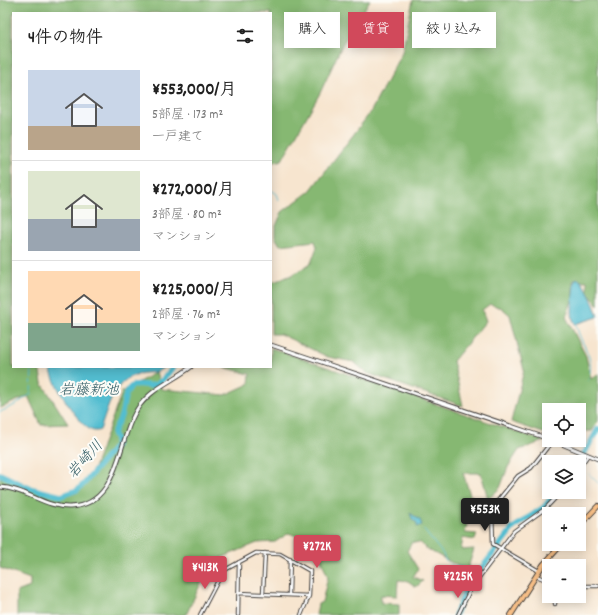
<!DOCTYPE html>
<html lang="ja">
<meta charset="utf-8">
<style>
:root{--surface:#fff;--page:#f6f6f6;--text:#222;--muted:#767676;--line:#e0e0e0;--accent:#d1495b}
body{margin:0;font-family:Dekko,"Klee One",sans-serif;background:var(--page);color:var(--text);height:100vh;display:flex;flex-direction:column;font-size:15px;white-space:nowrap}
*{box-sizing:border-box;margin:0}
p{font-size:13px;color:var(--muted)}
.icon{flex:none;width:22px;height:22px;fill:none;stroke:currentColor;stroke-width:2;stroke-linecap:round;stroke-linejoin:round}
.map{position:relative;flex:1;overflow:hidden}
.sheet{position:absolute;left:12px;top:12px;width:260px;height:356px;display:flex;flex-direction:column;background:var(--surface);border-radius:0px;box-shadow:0 2px 10px #0003}
.sheet>*{flex:none}
.banner{position:absolute;left:284px;top:12px;width:254px;height:36px;display:flex;gap:8px}
.buttons{position:absolute;left:542px;top:403px;display:grid;gap:8px}
.buttons a{display:grid;place-items:center;width:44px;height:44px;border-radius:0px;background:var(--surface);box-shadow:0 2px 10px #0003;font-size:20px}
.price{position:absolute;translate:-50% -34px;padding:0 9px;border-radius:4px;background:var(--accent);color:#fff;font-size:13px;line-height:26px;filter:drop-shadow(0 1px 2px #0008)}
.price::after{content:'';position:absolute;left:50%;top:24px;width:12px;height:9px;margin-left:-6px;background:inherit;clip-path:polygon(0 0,100% 0,50% 100%)}
.price.active{background:#222;color:#fff}
ul{padding:0;list-style:none}
li{display:flex;align-items:center;gap:12px;height:100px;padding:0 16px}
li+li{border-top:1px solid var(--line)}
li span{display:grid;place-items:center;flex:none;width:112px;height:80px;border-radius:0px;color:#555}
li>.icon{margin-inline-start:auto}
span .icon{width:48px;height:48px;fill:#fffc;stroke-width:1}
li b{font-size:17px}
h2{display:flex;justify-content:space-between;align-items:center;height:48px;padding:0 16px;font-size:17px}
.pill{padding:0 14px;border-radius:0px;background:var(--surface);box-shadow:0 2px 10px #0003;font-size:14px;line-height:36px}
.pill.active{background:var(--accent);color:#fff}
.map>svg:first-child{display:block}
.forest{fill:#86b872;stroke:#516a47}
.water{fill:#53bdd0;stroke:#386c76}
.lines{fill:none;stroke-linecap:round;stroke-linejoin:round}
.stream{stroke:#53bdd0;stroke-width:1}
.river{stroke:#53bdd0;stroke-width:5.5}
.minor-casing{stroke:#3d3a37;stroke-width:4.5}
.tertiary-casing{stroke:#3d3a37;stroke-width:5}
.primary-casing{stroke:#3d3a37;stroke-width:6}
.minor{stroke:#fff;stroke-width:2.5}
.tertiary{stroke:#fff;stroke-width:3}
.primary{stroke:#f6be86;stroke-width:4}
.labels{text-anchor:middle;dominant-baseline:central;stroke-width:4;stroke-linejoin:round;paint-order:stroke}
.water-label{font-size:15px;font-style:italic;fill:#325c64;stroke:#fdfcf7}
</style>
<div class="map">
<svg width="598" height="615" viewBox="0 0 598 615">
<rect width="100%" height="100%" fill="#fdfcf7"/>
<filter id="ink" filterUnits="userSpaceOnUse"><feTurbulence type="fractalNoise" baseFrequency=".025" numOctaves="2"/><feDisplacementMap in="SourceGraphic" scale="8" xChannelSelector="R" yChannelSelector="G"/><feConvolveMatrix kernelMatrix="1 2 1 2 8 2 1 2 1" color-interpolation-filters="sRGB"/></filter>
<filter id="wash" filterUnits="userSpaceOnUse"><feTurbulence type="fractalNoise" baseFrequency=".012" numOctaves="4" result="noise"/><feDisplacementMap in="SourceGraphic" scale="16" xChannelSelector="R" yChannelSelector="G"/><feGaussianBlur stdDeviation="0.9" result="paint"/><feColorMatrix in="noise" values="0 0 0 0 0 0 0 0 0 0 0 0 0 0 0 0 0 1.4 0 .05"/><feComposite in="paint" operator="in"/></filter>
<g filter="url(#wash)">
<rect width="100%" height="100%" fill="#f7e5cf"/>
<path class="forest" d="M 0,0 L 370,0 L 343,43 L 320,93 L 282,160 L 271,163 L 271,13 L 13,13 L 13,367 L 39,367 L 42,383 L 68,424 L 41,425 L 28,396 L 0,408 Z
M 413,0 L 598,0 L 598,305 L 588,293 L 587,281 L 573,280 L 573,298 L 566,317 L 586,356 L 591,379 L 598,374 L 598,421 L 592,431 L 579,431 L 579,410 L 549,410 L 549,435 L 511,422 L 524,370 L 510,315 L 502,308 L 490,304 L 482,310 L 486,321 L 453,361 L 463,406 L 367,373 L 354,362 L 328,357 L 280,334 L 271,334 L 271,283 L 292,275 L 311,263 L 317,247 L 315,241 L 280,245 L 275,237 L 275,228 L 282,212 L 310,191 L 370,113 L 402,52 Z
M 271,348 L 544,441 L 519,450 L 508,467 L 500,488 L 488,499 L 481,473 L 463,473 L 472,501 L 463,516 L 468,519 L 465,533 L 477,534 L 475,540 L 463,538 L 461,550 L 474,549 L 467,571 L 425,548 L 421,543 L 412,542 L 407,551 L 418,569 L 413,577 L 423,581 L 416,587 L 408,581 L 398,580 L 397,596 L 381,595 L 381,603 L 399,604 L 399,615 L 316,615 L 318,604 L 322,602 L 328,577 L 320,556 L 304,539 L 289,533 L 275,542 L 257,543 L 216,560 L 203,579 L 186,615 L 17,615 L 17,592 L 30,587 L 30,579 L 0,568 L 0,474 L 7,475 L 33,488 L 54,493 L 68,495 L 76,493 L 90,479 L 122,392 L 156,372 L 161,389 L 225,395 L 249,384 L 250,374 L 223,367 L 271,367 Z"/>
<path class="water" d="M 577,278 C 585,282 596,308 598,317 L 575,324 C 569,317 574,293 574,282 Z
M 51,367 L 164,367 C 155,375 150,371 138,374 C 113,380 108,409 100,430 C 96,432 91,431 88,428 C 77,422 49,378 51,367 Z
M 410,513 L 420,520 L 422,525 L 417,527 L 417,523 L 412,519 Z"/>
<g class="lines">
<path class="stream" d="M 271,190 L 277,194 L 279,200
M 576,323 C 580,347 597,355 588,381
M 0,412 L 15,405 L 31,394 L 32,367
M 545,454 L 542,460 L 549,467
M 589,474 L 598,483
M 423,529 L 443,554 L 445,560 L 454,567 L 462,567 L 477,575"/>
<path class="river" d="M 579,463 L 598,429
M 0,474 L 29,488 L 61,496 L 77,490 L 84,484 L 116,445 L 116,439 L 113,433 C 115,427 119,422 121,416 C 124,407 123,390 134,385 C 138,384 142,385 146,385 C 159,388 166,376 173,367
M 455,615 L 467,587 L 513,528 L 544,507 L 556,492"/>
</g>
</g>
<g filter="url(#ink)">
<g class="lines">
<g class="minor-casing">
<path id="minor" d="M 579,468 L 588,455
M 473,503 L 483,512 L 492,511
M 539,571 L 493,544 L 492,508 L 518,476 L 531,468 L 553,440
M 536,576 L 549,581
M 579,586 L 598,586
M 239,593 L 309,596
M 263,594 L 265,553
M 289,595 L 290,559
M 555,604 L 555,596
M 200,615 L 223,571 L 256,553 L 280,554 L 310,571 L 309,596 L 301,615
M 238,615 L 239,562
M 458,615 L 471,588 L 514,531 L 546,508 L 561,492"/>
</g>
<g class="tertiary-casing">
<path id="tertiary" d="M 271,345 L 549,439
M 552,440 L 598,459
M 0,487 C 24,488 46,508 70,507 C 122,505 116,437 140,405 C 153,388 174,380 191,367"/>
</g>
<g class="primary-casing">
<path id="primary" d="M 579,526 L 598,506
M 511,615 L 543,565 L 562,544"/>
</g>
<use href="#minor" class="minor"/>
<use href="#tertiary" class="tertiary"/>
<use href="#primary" class="primary"/>
</g>
</g>
<g class="labels">
<g class="water-label">
<text x="89" y="391">岩藤新池</text>
<text transform="translate(86 460) rotate(-48)">岩崎川</text>
</g>
</g>
</svg>
<div class="buttons">
<a><svg class="icon" aria-label="locate" viewBox="0 0 24 24"><circle cx="12" cy="12" r="6"/><path d="M12 2v4M12 18v4M2 12h4M18 12h4"/></svg></a>
<a><svg class="icon" aria-label="layers" viewBox="0 0 24 24"><path d="M12 4l9 5-9 5-9-5zM3 14l9 5 9-5"/></svg></a>
<a>+</a>
<a>−</a>
</div>
<b class="price active" style="left:485px;top:532px">¥553K</b>
<b class="price" style="left:317px;top:569px">¥272K</b>
<b class="price" style="left:205px;top:590px">¥413K</b>
<b class="price" style="left:458px;top:599px">¥225K</b>
<div class="banner">
<a class="pill">購入</a>
<a class="pill active">賃貸</a>
<a class="pill">絞り込み</a>
</div>
<section class="sheet">
<h2>4件の物件<svg class="icon" aria-label="filters" viewBox="0 0 24 24"><path d="M4 7h16M4 17h16"/><circle cx="9" cy="7" r="2"/><circle cx="15" cy="17" r="2"/></svg></h2>
<ul>
<li><span style="background:linear-gradient(#c9d6e8 70%,#b9a48a 0)"><svg class="icon" aria-label="home" viewBox="0 0 24 24"><path d="M3 11l9-7 9 7M6 9v11h12V9"/></svg></span><div><b>¥553,000/月</b><p>5部屋 · 173 m²</p><p>一戸建て</p></div></li>
<li><span style="background:linear-gradient(#dfe7d0 60%,#9aa5b1 0)"><svg class="icon" aria-label="home" viewBox="0 0 24 24"><path d="M3 11l9-7 9 7M6 9v11h12V9"/></svg></span><div><b>¥272,000/月</b><p>3部屋 · 80 m²</p><p>マンション</p></div></li>
<li><span style="background:linear-gradient(#ffd9b3 65%,#7fa58c 0)"><svg class="icon" aria-label="home" viewBox="0 0 24 24"><path d="M3 11l9-7 9 7M6 9v11h12V9"/></svg></span><div><b>¥225,000/月</b><p>2部屋 · 76 m²</p><p>マンション</p></div></li>
</ul>
</section>
</div>
